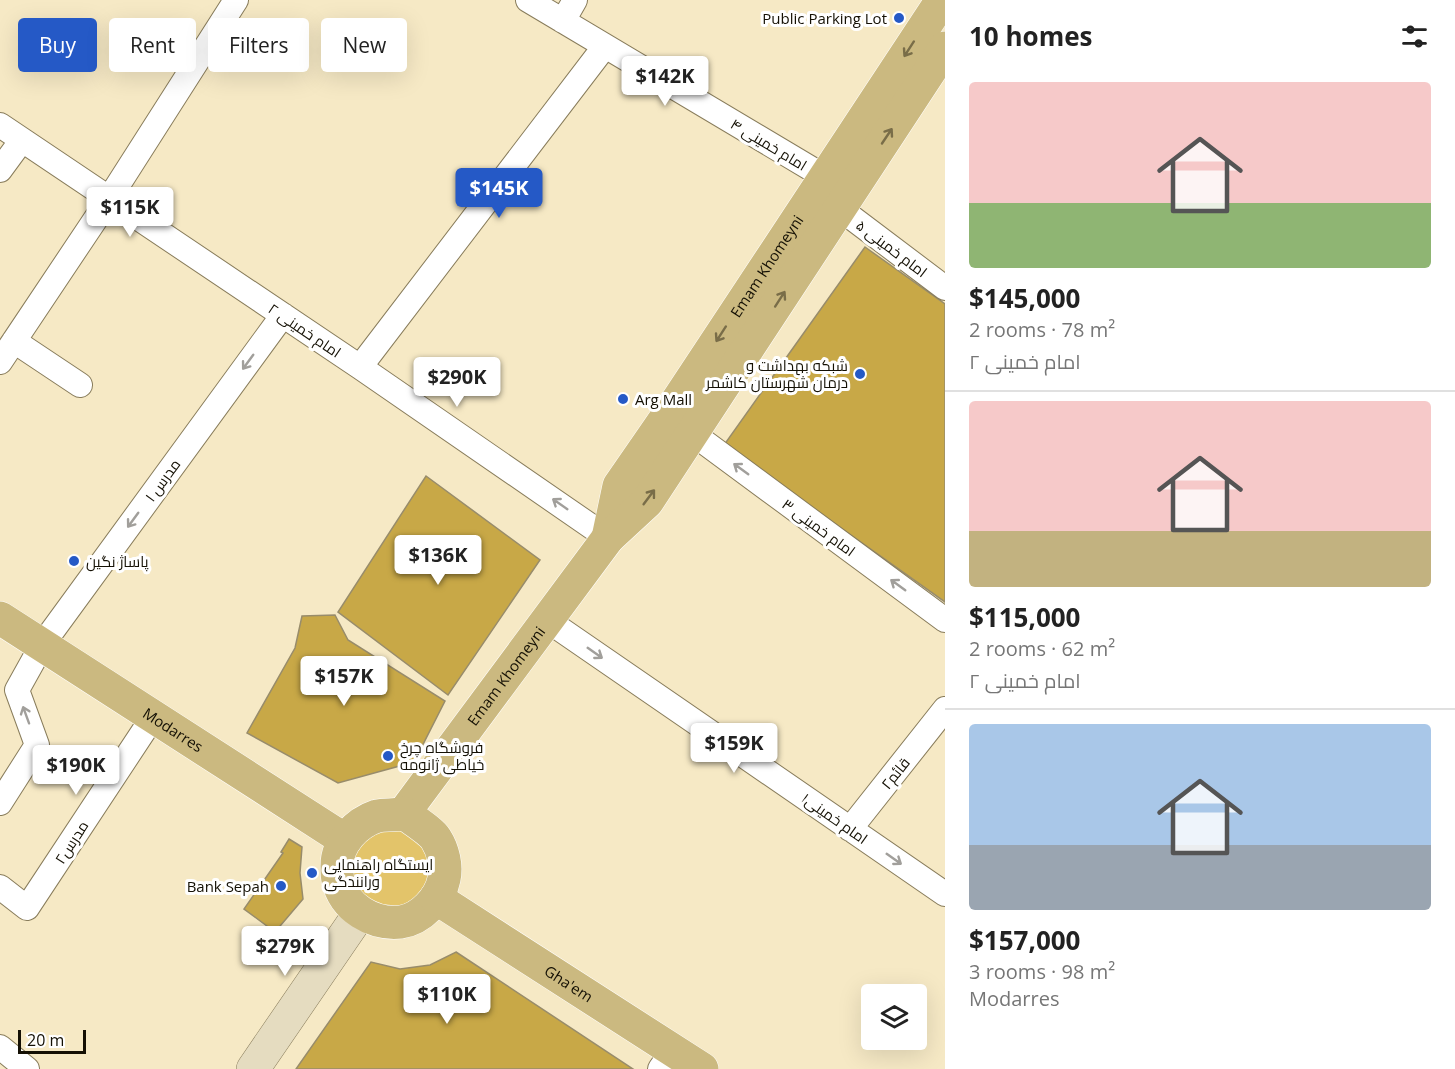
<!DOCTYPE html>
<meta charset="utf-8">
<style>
:root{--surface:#fff;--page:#f6f6f6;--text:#222;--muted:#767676;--line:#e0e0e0;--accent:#2559c6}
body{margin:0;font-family:"Open Sans",Cairo,sans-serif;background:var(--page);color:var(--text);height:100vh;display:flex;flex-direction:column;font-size:22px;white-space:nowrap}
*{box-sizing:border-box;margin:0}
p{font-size:20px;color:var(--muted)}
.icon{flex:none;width:33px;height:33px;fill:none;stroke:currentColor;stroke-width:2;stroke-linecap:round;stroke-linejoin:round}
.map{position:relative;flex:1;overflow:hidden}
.panel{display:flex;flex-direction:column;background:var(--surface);width:510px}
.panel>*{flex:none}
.hud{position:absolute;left:18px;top:18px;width:570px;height:54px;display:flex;gap:12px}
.fabs{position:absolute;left:861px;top:984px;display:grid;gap:12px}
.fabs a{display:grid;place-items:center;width:66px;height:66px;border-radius:6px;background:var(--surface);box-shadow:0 6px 24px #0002;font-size:30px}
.scale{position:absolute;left:18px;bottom:15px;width:68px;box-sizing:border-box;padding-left:6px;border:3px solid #141004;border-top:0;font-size:16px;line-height:21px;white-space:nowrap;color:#141004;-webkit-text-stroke:4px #fff;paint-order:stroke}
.price{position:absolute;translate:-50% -51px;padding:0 14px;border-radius:6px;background:#fff;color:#222;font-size:20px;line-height:39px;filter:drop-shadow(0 2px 3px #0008)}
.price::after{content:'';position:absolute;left:50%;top:36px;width:18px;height:14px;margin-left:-9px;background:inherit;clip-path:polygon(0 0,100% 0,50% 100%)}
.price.active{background:var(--accent);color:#fff}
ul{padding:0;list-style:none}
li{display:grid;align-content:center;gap:12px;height:318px;padding:0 24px}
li+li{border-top:2px solid var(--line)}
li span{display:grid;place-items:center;height:186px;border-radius:6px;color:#555}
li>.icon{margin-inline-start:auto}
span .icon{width:108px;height:108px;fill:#fffc;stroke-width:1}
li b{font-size:26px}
h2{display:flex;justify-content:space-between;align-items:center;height:72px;padding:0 24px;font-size:26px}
.chip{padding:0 21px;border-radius:6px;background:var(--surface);box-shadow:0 6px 24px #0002;font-size:21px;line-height:54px}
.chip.active{background:var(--accent);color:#fff}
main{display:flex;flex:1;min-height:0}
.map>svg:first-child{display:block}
.green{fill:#e3c46a}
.building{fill:#c8a847;stroke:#988c6b;stroke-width:1.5}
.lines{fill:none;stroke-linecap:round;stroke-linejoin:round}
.minor-casing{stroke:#887c5b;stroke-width:26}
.secondary-casing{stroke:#887c5b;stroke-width:34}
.primary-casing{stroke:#fff;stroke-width:34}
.minor{stroke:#fff;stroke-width:24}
.secondary{stroke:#e5dcc0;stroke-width:33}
.primary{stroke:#cbb980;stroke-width:33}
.oneway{stroke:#796d48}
.oneway2{stroke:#a19f9b}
.poi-dot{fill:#2559c6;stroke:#fff;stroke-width:2}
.labels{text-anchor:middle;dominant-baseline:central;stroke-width:6;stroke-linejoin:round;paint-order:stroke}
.poi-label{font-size:15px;fill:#141004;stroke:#fff;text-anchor:start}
.street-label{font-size:15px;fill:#141004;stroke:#fff}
</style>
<main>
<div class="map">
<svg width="945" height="1069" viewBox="0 0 945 1069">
<rect width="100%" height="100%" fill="#f6e9c5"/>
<path class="green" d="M 379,824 L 424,835 L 437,879 L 405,913 L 354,895 L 348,853 Z"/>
<path class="building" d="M 865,247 L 945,304 L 945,602 L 724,445 Z
M 426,476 L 540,560 L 448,695 L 338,612 Z
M 335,615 L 348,640 L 445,701 L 414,762 L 338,783 L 247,733 L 295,648 L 302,616 Z
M 289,839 L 302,847 L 300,873 L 303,899 L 275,932 L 244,909 L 283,853 L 281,852 Z
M 456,952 L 633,1069 L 296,1069 L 371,962 L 400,969 L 430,965 Z"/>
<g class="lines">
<g class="minor-casing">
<path id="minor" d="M 528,0 L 825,177
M 563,21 L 575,0
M 0,125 L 360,367 L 608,538
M 0,170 L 22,140
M 839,208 L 945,288
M 14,341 L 80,385
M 0,362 L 109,199 L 236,0
M 360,367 L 605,46
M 692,433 L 945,620
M 547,620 L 945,894
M 0,803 L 37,745 L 17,690 L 42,645 L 283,315
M 850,829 L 945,709
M 0,887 L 27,908 L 153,717
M 0,1047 L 27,1069
M 660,1069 L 673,1050"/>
</g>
<g class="secondary-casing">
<path id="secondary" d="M 253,1069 L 360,913"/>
</g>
<g class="primary-casing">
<g id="primary">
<path id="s1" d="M 608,538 L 619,486 L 666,418 L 942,0"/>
<path id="s2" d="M 0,618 L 345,840"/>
<path id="s3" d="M 404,813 L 608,538 L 647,502 L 945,48"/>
<path d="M 404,813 C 413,820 431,831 436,839 C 443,850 447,866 444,879 C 440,899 421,919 401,922 C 373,925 344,908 338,880 C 337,876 337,871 337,866 C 337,843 356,823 377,816 C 386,814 395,816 404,813 Z"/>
<path id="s4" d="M 436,898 L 702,1069"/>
</g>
</g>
<use href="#minor" class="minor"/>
<use href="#secondary" class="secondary"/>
<use href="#primary" class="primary"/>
</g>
<defs><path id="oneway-shaft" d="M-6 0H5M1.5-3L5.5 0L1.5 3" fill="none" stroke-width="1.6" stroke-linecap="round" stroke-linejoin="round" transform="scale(1.5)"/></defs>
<g class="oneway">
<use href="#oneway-shaft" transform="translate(909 49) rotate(123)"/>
<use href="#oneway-shaft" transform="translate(887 136) rotate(-56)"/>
<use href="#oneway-shaft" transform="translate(780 299) rotate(-57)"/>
<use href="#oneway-shaft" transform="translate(721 334) rotate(123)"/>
<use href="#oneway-shaft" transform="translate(649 497) rotate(-53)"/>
</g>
<g class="oneway2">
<use href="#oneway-shaft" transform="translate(248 362) rotate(126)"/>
<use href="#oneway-shaft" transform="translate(741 469) rotate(-144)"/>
<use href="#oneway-shaft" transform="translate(560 504) rotate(-145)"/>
<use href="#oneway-shaft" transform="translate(133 520) rotate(126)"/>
<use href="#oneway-shaft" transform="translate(898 585) rotate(-144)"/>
<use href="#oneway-shaft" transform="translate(595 653) rotate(35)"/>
<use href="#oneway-shaft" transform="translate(26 715) rotate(-110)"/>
<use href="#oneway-shaft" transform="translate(894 859) rotate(35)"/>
</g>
<g class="poi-dot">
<circle cx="899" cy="18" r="6"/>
<circle cx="860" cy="374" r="6"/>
<circle cx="623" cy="399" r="6"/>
<circle cx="74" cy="561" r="6"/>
<circle cx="388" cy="756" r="6"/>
<circle cx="312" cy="873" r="6"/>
<circle cx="281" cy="886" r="6"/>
</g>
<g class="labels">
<g class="poi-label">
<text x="887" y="18" text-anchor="end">Public Parking Lot</text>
<text x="848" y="365" text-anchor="end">شبکه بهداشت و<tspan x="848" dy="17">درمان شهرستان کاشمر</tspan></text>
<text x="635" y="399">Arg Mall</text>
<text x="86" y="561">پاساژ نگین</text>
<text x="400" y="747">فروشگاه چرخ<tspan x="400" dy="17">خیاطی ژانومه</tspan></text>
<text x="324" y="864">ایستگاه راهنمایی<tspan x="324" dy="17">ورانندگی</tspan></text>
<text x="269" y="886" text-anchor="end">Bank Sepah</text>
</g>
<g class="street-label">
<text transform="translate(769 144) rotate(31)">امام خمینی ۴</text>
<text transform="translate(892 248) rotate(37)">امام خمینی ۵</text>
<text stroke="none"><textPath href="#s1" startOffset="318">Emam Khomeyni</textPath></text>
<text transform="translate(305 330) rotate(34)">امام خمینی ۲</text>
<text transform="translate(162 480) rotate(-54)">مدرس ۱</text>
<text transform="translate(819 527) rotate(36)">امام خمینی ۳</text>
<text stroke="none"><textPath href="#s3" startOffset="171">Emam Khomeyni</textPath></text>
<text stroke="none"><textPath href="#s2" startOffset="206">Modarres</textPath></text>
<text transform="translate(895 773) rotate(-51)">قائم۲</text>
<text transform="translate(835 818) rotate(35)">امام خمینی۱</text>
<text transform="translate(71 842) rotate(-57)">مدرس۲</text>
<text stroke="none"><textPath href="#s4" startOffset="158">Gha'em</textPath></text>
</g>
</g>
</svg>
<div class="fabs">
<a><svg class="icon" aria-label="layers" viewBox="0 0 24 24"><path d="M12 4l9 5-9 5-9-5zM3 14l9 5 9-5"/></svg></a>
</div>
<div class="scale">20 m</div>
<b class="price" style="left:665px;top:107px">$142K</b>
<b class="price active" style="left:499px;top:219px">$145K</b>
<b class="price" style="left:130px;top:238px">$115K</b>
<b class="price" style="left:457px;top:408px">$290K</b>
<b class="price" style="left:438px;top:586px">$136K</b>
<b class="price" style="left:344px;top:707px">$157K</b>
<b class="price" style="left:734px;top:774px">$159K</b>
<b class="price" style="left:76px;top:796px">$190K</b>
<b class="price" style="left:285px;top:977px">$279K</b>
<b class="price" style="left:447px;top:1025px">$110K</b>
<div class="hud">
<a class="chip active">Buy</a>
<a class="chip">Rent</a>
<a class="chip">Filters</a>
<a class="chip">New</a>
</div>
</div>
<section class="panel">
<h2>10 homes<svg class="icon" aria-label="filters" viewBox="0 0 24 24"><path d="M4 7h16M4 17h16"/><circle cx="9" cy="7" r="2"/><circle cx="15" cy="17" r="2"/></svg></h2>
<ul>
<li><span style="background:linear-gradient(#f6c9c9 65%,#8fb573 0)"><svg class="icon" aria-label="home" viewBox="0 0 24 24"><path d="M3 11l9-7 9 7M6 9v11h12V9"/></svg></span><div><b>$145,000</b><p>2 rooms · 78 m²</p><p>امام خمینی ۲</p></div></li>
<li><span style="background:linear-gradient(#f6c9c9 70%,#c2b280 0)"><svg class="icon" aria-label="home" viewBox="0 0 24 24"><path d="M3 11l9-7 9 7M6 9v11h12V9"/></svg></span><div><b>$115,000</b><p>2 rooms · 62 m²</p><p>امام خمینی ۲</p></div></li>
<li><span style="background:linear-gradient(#a9c7e8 65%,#9aa5b1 0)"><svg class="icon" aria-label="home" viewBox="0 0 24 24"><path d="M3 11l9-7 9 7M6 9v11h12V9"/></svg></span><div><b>$157,000</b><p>3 rooms · 98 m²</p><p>Modarres</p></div></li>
</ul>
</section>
</main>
